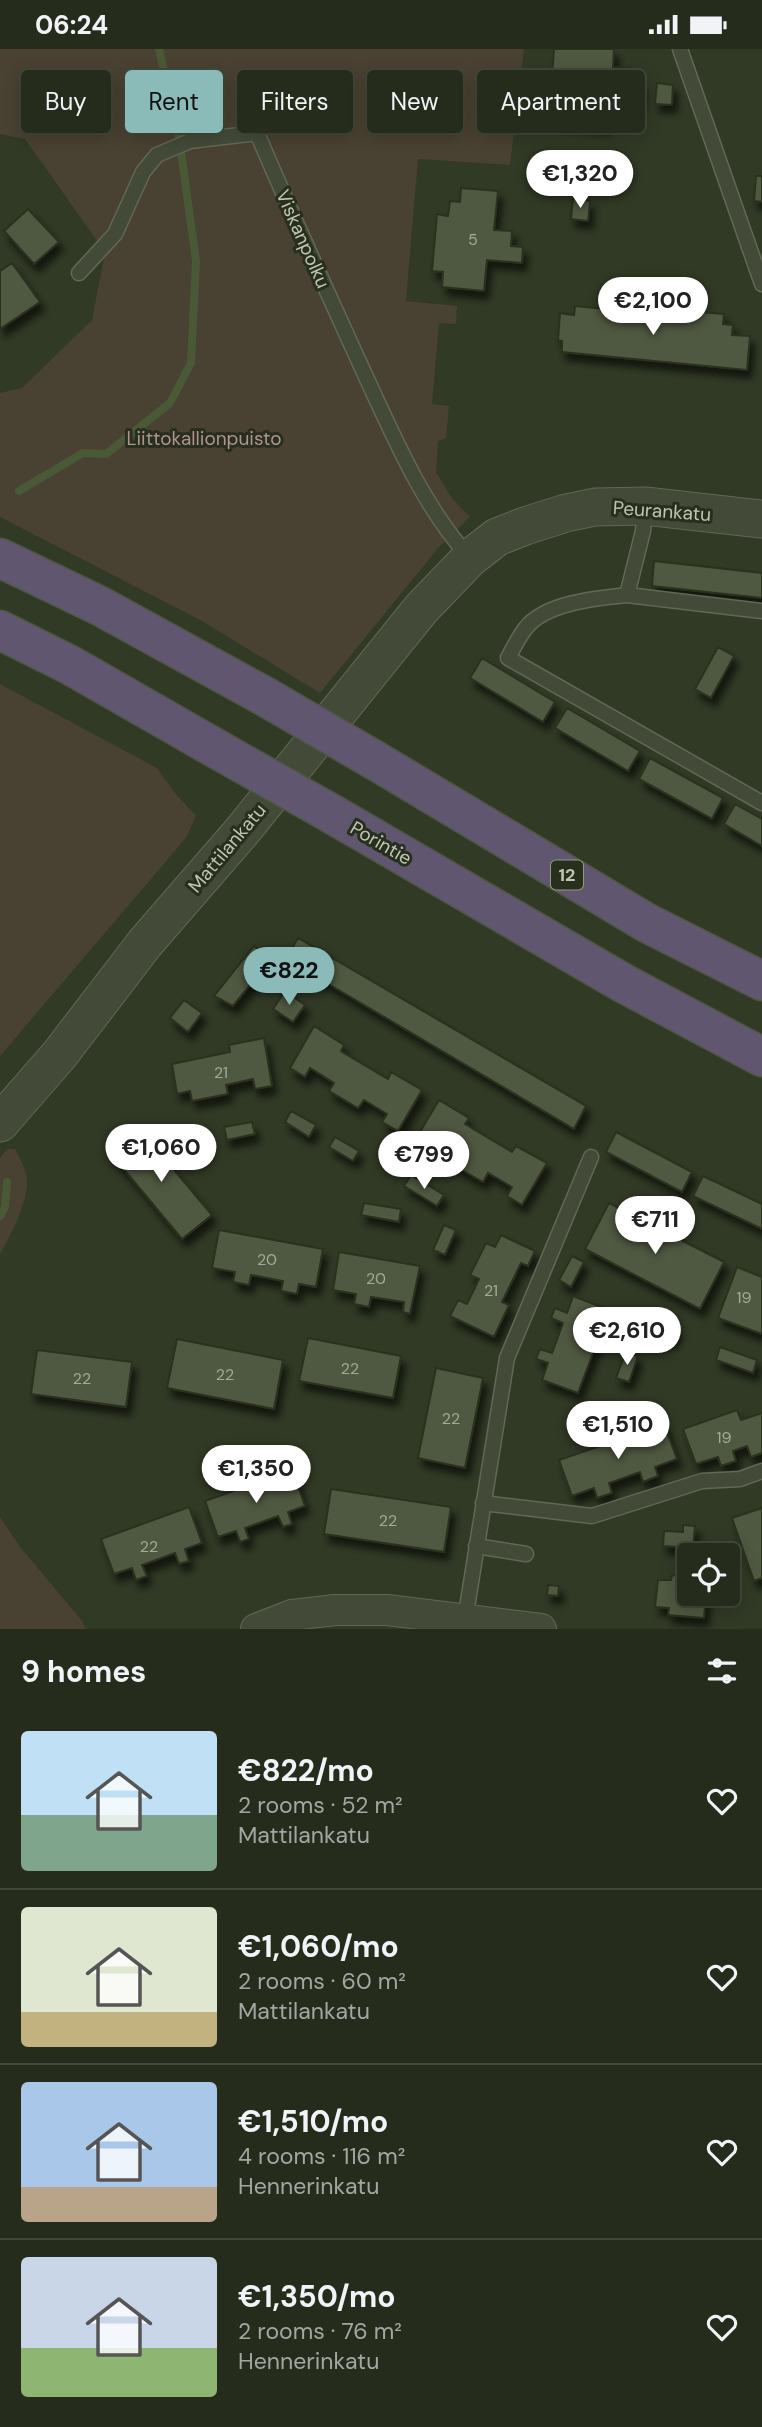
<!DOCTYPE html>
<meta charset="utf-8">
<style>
:root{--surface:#252c1c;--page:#2d3425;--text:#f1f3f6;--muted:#a3a7a3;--line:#42483b;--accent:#8bbbb9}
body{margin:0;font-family:"DM Sans",sans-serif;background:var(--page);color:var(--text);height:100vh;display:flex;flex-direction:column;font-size:26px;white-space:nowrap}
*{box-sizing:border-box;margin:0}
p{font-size:23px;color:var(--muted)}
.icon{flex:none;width:38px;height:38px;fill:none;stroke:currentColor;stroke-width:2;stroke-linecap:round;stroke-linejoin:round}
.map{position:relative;height:1580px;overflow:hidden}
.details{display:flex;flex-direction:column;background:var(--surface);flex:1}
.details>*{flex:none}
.guide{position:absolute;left:21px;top:21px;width:721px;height:63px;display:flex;gap:14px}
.controls{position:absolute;left:677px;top:1494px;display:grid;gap:14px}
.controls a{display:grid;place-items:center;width:63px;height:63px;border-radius:7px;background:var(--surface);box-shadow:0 4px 18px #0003,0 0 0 2px var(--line);font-size:35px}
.price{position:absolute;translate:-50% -60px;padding:0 16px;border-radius:24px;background:#fff;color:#222;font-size:23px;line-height:46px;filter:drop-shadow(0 2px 4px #0008)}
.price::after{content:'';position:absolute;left:50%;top:42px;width:21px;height:16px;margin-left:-10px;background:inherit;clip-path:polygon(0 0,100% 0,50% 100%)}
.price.selected{background:var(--accent);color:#111}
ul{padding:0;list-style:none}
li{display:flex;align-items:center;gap:21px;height:175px;padding:0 21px}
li+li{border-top:2px solid var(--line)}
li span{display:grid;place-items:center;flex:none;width:196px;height:140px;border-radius:7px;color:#555}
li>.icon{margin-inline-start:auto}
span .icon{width:84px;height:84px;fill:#fffc;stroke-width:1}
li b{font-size:30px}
h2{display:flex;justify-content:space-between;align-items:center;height:84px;padding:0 21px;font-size:30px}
.pill{padding:0 24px;border-radius:7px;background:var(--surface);box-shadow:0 4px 18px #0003,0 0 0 2px var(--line);font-size:24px;line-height:63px}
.pill.selected{background:var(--accent);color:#111}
.status{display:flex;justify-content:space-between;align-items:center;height:49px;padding:0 35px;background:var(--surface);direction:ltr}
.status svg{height:19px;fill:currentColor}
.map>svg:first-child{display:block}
.green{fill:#494131}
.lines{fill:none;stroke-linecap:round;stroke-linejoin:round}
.stream{stroke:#4a5935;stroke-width:8}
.building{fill:#505941;stroke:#2a311f;stroke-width:2;filter:url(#shadow)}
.service-casing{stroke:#616856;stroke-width:17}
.minor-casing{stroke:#616856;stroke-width:32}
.tertiary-casing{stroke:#616856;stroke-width:39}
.motorway-casing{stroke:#4e5543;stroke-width:41}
.service{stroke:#434a38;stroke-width:14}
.minor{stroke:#434a38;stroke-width:30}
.tertiary{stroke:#434a38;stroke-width:37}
.motorway{stroke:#61566f;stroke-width:38}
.motorway-bridge-casing{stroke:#4e5543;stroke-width:41;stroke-linecap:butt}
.motorway-bridge{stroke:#61566f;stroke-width:38}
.labels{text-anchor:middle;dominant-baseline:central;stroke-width:6;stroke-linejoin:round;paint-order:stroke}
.number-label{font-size:16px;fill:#a2ab96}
.shield{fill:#282f1d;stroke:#919986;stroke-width:2}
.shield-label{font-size:18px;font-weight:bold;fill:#bec6b3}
.street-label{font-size:19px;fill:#bec6b3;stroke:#282f1d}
.park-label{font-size:19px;fill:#b09292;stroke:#282f1d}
</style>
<div class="status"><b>06:24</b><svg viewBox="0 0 49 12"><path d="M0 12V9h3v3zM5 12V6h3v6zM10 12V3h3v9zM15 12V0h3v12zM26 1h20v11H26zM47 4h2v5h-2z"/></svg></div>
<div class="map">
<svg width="762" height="1580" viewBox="0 0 762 1580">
<defs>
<filter id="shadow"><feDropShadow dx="4.5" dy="8" stdDeviation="3.5" flood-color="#0009"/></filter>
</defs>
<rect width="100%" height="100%" fill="#313a25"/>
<path class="green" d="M 0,0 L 524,0 L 510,116 L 418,110 L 406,252 L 457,257 L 456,275 L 439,274 L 432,355 L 449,357 L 446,389 L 438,392 L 436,423 L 451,448 L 470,468 L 439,498 L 320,644 L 202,572 L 0,468 L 0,344 L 22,339 L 92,271 L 105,203 L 25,90 L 0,85 Z
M 0,635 L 157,719 L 175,744 L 196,767 L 186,789 L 0,1007 Z
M 7,1100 L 15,1100 C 21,1111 28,1124 27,1137 C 25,1158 11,1186 0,1205 L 0,1109 Z
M 0,1468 L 21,1499 L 82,1572 L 86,1580 L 0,1580 Z"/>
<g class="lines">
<path class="stream" d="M 19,442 L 83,404 L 106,405 L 170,354 L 191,314 L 196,212 L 179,88 L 159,0
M 0,1167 L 5,1158 L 7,1133"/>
</g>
<path class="building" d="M 554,0 L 614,0 L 613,18 L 631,19 L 629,32 L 641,34 L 640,53 L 607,50 L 605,77 L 559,73 L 560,57 L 550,56 Z
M 657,34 L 673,36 L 672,56 L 655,55 Z
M 756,127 L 762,127 L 762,153 L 754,152 Z
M 461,139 L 498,142 L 494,181 L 512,182 L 511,197 L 523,198 L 522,214 L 487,211 L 484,242 L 442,238 L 443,223 L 432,222 L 437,165 L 448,167 L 450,152 L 460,153 Z
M 573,150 L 590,152 L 588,172 L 571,170 Z
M 28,160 L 59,193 L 34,215 L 4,182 Z
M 12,214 L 40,253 L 0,280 L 0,222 Z
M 606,250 L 630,252 L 629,266 L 688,272 L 689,262 L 724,265 L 723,275 L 733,276 L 732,286 L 750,287 L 747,321 L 562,303 L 562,292 L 558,291 L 560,264 L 574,266 L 575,257 L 605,260 Z
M 654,512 L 762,524 L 762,549 L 652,537 Z
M 718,598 L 734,607 L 711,649 L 695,640 Z
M 482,609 L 555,653 L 543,673 L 470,629 Z
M 567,659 L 640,702 L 628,722 L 555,679 Z
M 650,709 L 723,749 L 712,770 L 639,730 Z
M 735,755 L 762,770 L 762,797 L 724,775 Z
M 298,889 L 586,1057 L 574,1080 L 286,910 Z
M 254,897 L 271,910 L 233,957 L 214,947 Z
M 285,942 L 305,956 L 293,973 L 273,960 Z
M 184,951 L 202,964 L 188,983 L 170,969 Z
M 314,977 L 344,996 L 341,1002 L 388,1030 L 391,1023 L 422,1041 L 398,1082 L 382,1073 L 387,1065 L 364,1051 L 358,1059 L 329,1042 L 334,1034 L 310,1019 L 305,1028 L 290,1019 Z
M 264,989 L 272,1037 L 255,1040 L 253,1030 L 226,1036 L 228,1045 L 192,1052 L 190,1042 L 177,1045 L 172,1015 L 230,1003 L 229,996 Z
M 439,1051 L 469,1069 L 465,1075 L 512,1103 L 516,1097 L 547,1114 L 522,1156 L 507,1147 L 512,1138 L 488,1124 L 483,1133 L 453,1116 L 459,1107 L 435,1093 L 430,1102 L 414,1093 Z
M 291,1062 L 316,1076 L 309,1088 L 285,1073 Z
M 252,1073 L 255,1085 L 227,1091 L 224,1078 Z
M 138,1078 L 212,1166 L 182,1190 L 111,1105 L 130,1090 L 127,1087 Z
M 616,1083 L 692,1123 L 682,1143 L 606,1103 Z
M 335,1088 L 359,1102 L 353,1112 L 329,1098 Z
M 411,1126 L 444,1146 L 437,1157 L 404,1137 Z
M 703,1127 L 762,1155 L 762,1180 L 693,1147 Z
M 364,1154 L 401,1160 L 399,1173 L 361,1166 Z
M 609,1154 L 724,1213 L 700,1260 L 585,1200 Z
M 444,1176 L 456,1181 L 445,1206 L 433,1201 Z
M 219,1181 L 323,1200 L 316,1238 L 299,1235 L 297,1245 L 281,1242 L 283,1232 L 251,1226 L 249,1236 L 233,1233 L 235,1223 L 212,1219 Z
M 501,1186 L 535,1202 L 528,1217 L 521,1214 L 502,1253 L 509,1256 L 494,1288 L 450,1267 L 458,1251 L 467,1255 L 479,1230 L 470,1226 L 486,1194 L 495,1198 Z
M 339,1203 L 420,1217 L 410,1265 L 403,1263 L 404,1253 L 371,1248 L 369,1258 L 354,1255 L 356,1245 L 333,1241 Z
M 572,1207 L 584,1213 L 571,1238 L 559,1231 Z
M 737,1218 L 762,1228 L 762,1285 L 718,1269 Z
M 573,1247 L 609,1261 L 578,1344 L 542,1331 L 548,1314 L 536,1310 L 540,1300 L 552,1304 L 563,1274 L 551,1269 L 555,1259 L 567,1264 Z
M 642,1262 L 677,1280 L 671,1291 L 637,1273 Z
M 308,1289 L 401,1307 L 393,1349 L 299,1332 Z
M 177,1290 L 283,1311 L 274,1360 L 167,1339 Z
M 720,1298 L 757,1311 L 753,1324 L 716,1311 Z
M 37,1301 L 132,1313 L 126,1358 L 31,1345 Z
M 626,1303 L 638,1307 L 629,1333 L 616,1329 Z
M 436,1319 L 483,1329 L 465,1419 L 418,1409 Z
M 737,1361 L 741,1371 L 762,1364 L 762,1404 L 751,1408 L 747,1397 L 733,1402 L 736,1412 L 721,1417 L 718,1408 L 696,1415 L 683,1380 Z
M 664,1375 L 677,1410 L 655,1418 L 658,1427 L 643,1433 L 640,1423 L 609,1434 L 612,1444 L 597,1449 L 594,1439 L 572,1447 L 559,1411 Z
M 292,1421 L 305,1457 L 288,1463 L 292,1475 L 283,1478 L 278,1467 L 245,1479 L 249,1490 L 240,1493 L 236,1482 L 218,1488 L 205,1452 Z
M 331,1440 L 451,1458 L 444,1503 L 324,1485 Z
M 189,1458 L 202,1494 L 185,1500 L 189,1512 L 179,1515 L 175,1504 L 142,1516 L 147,1527 L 136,1531 L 132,1519 L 114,1525 L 101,1490 Z
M 762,1459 L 762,1529 L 754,1532 L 732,1469 Z
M 683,1476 L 695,1477 L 693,1499 L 663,1497 L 664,1482 L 683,1483 Z
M 672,1526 L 690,1527 L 690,1545 L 706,1545 L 704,1569 L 668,1566 L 669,1559 L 655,1558 L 658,1531 L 671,1531 Z
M 548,1536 L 559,1537 L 558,1547 L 547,1546 Z"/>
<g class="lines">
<g class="service-casing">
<path id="service" d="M 680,0 L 762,235
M 79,224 L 115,185 L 143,123 L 157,106 L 190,92 L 257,84 C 292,166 329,247 366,328 C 395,390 423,457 469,508
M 645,458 L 643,482 L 627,546 C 597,549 544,554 525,580 C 518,589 513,600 508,609 L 762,754
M 627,546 L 762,562
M 483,1454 L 592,1467 L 702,1432 L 740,1430 L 762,1422
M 476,1497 L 526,1505
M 465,1571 L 507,1309 L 591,1108"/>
</g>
<g class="minor-casing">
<path id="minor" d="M 256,1580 L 292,1566 L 335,1561 L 387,1561 L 541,1580"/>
</g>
<g class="tertiary-casing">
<path id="tertiary" d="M 0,1074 L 60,1005 L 145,894 L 243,781 L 421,560 L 470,509 L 497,488 L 525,477 L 566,464 L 595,458 L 645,457 L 762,470"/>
</g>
<g class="motorway-casing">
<path id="motorway" d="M 0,509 L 100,557 L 264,647
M 0,581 L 70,616 L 222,703
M 376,712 L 647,874 L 762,932
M 332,765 L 623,934 L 762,1008"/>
</g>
<use href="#service" class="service"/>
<use href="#minor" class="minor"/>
<use href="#tertiary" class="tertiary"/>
<use href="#motorway" class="motorway"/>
<g class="motorway-bridge-casing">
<path id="motorway-bridge" d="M 264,647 L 376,712
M 222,703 L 332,765"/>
</g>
<use href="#motorway-bridge" class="motorway-bridge"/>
</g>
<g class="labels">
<g class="number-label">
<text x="473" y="190">5</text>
<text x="221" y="1023">21</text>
<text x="267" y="1210">20</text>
<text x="376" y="1229">20</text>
<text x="491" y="1241">21</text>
<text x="744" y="1248">19</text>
<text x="350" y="1319">22</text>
<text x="225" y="1325">22</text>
<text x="82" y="1329">22</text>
<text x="451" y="1369">22</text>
<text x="724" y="1388">19</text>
<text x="388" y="1471">22</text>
<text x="149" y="1497">22</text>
</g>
<rect class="shield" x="551" y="811.5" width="32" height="29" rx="5"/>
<g class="shield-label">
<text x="567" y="826">12</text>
</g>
<g class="street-label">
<text transform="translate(303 190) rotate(66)">Viskanpolku</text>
<text transform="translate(662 462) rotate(4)">Peurankatu</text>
<text transform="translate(381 794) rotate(30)">Porintie</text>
<text transform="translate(227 799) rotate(-50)">Mattilankatu</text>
</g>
<g class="park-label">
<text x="204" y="389">Liittokallionpuisto</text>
</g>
</g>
</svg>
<div class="controls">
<a><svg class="icon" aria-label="locate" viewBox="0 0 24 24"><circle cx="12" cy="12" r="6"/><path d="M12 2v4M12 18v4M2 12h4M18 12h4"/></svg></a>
</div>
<b class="price" style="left:580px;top:161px">€1,320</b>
<b class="price" style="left:653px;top:288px">€2,100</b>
<b class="price selected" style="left:289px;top:958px">€822</b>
<b class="price" style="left:161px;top:1135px">€1,060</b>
<b class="price" style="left:424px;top:1142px">€799</b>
<b class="price" style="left:655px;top:1207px">€711</b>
<b class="price" style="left:627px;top:1318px">€2,610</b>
<b class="price" style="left:618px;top:1412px">€1,510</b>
<b class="price" style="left:256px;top:1456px">€1,350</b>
<div class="guide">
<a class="pill">Buy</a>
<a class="pill selected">Rent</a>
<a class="pill">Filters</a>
<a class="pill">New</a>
<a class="pill">Apartment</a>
</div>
</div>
<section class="details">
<h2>9 homes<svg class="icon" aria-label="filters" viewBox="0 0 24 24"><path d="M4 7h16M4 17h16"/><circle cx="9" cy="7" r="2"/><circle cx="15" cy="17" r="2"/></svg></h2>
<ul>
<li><span style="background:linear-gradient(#bfe0f5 60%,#7fa58c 0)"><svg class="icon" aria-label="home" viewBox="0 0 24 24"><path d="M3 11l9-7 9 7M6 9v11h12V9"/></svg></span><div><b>€822/mo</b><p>2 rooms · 52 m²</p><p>Mattilankatu</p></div><svg class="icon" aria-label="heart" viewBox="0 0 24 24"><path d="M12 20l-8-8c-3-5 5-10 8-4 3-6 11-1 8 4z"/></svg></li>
<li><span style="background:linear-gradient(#dfe7d0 75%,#c2b280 0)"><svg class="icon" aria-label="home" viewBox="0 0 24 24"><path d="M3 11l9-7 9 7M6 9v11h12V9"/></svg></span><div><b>€1,060/mo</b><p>2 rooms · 60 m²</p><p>Mattilankatu</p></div><svg class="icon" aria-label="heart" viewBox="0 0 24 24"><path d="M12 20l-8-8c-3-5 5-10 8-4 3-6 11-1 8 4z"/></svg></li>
<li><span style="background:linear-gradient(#a9c7e8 75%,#b9a48a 0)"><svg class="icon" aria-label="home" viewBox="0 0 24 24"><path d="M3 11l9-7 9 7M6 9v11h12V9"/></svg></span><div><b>€1,510/mo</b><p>4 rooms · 116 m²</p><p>Hennerinkatu</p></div><svg class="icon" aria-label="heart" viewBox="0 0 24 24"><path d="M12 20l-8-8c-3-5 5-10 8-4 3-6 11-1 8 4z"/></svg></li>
<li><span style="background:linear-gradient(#c9d6e8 65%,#8fb573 0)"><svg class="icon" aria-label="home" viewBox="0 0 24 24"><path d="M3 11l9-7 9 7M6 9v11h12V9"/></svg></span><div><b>€1,350/mo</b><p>2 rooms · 76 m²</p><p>Hennerinkatu</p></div><svg class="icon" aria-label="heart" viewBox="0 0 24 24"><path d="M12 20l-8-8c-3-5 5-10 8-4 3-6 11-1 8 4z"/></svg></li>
</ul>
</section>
